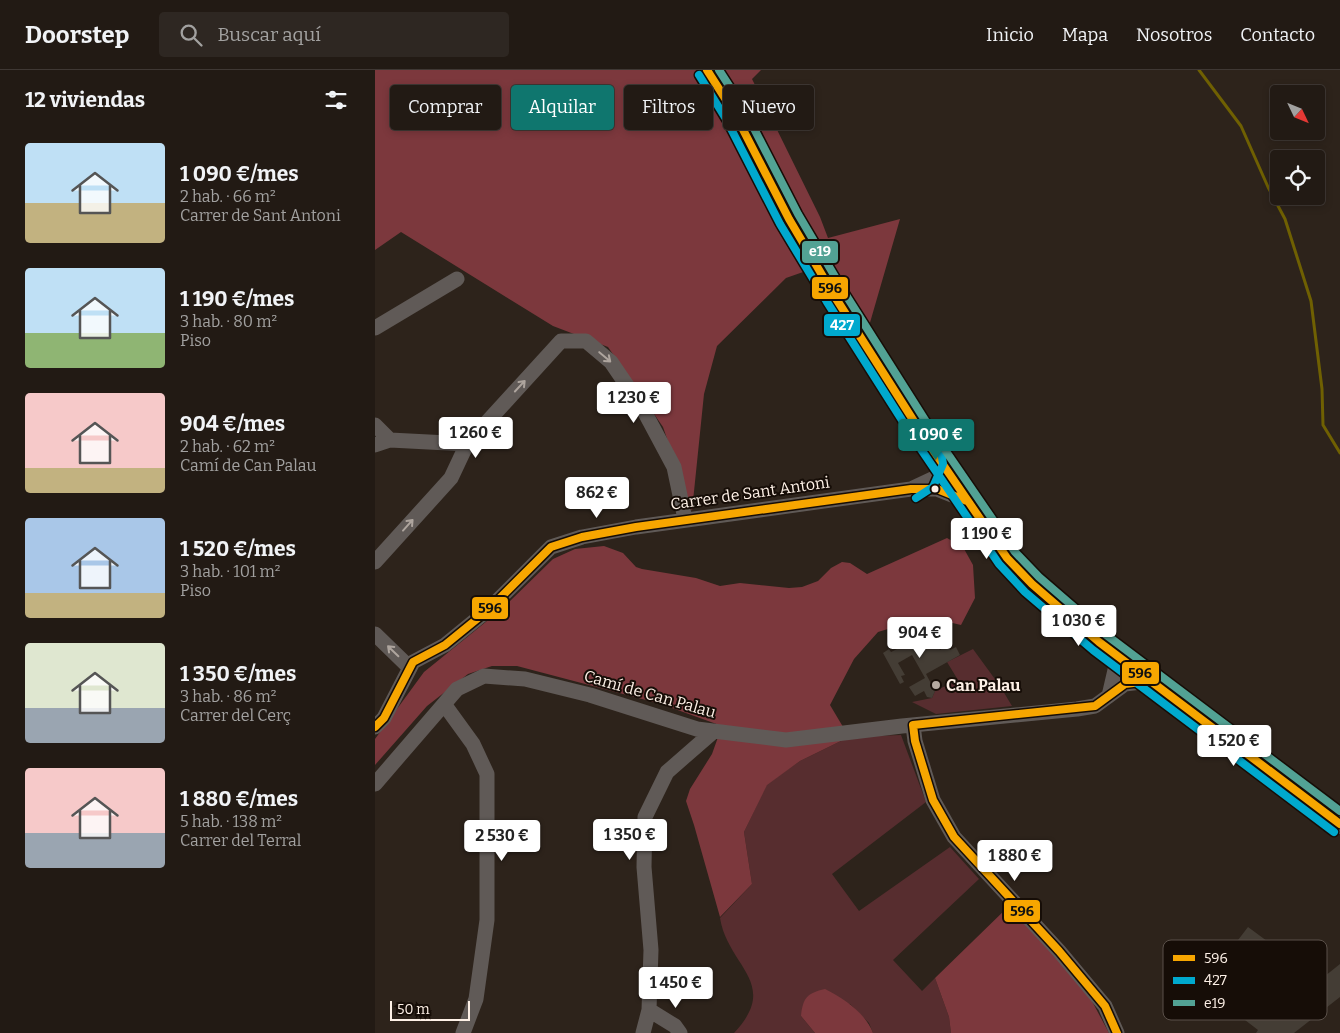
<!DOCTYPE html>
<html lang="es">
<meta charset="utf-8">
<style>
:root{--surface:#221a14;--page:#2e2722;--text:#f1f3f6;--muted:#a2a1a0;--line:#3f3834;--accent:#0f766e}
body{margin:0;font-family:Bitter,serif;background:var(--page);color:var(--text);height:100vh;display:flex;flex-direction:column;font-size:19px;white-space:nowrap}
*{box-sizing:border-box;margin:0}
p{font-size:16px;color:var(--muted)}
.icon{flex:none;width:28px;height:28px;fill:none;stroke:currentColor;stroke-width:2;stroke-linecap:round;stroke-linejoin:round}
.map{position:relative;flex:1;overflow:hidden}
.panel{display:flex;flex-direction:column;background:var(--surface);width:375px}
.panel>*{flex:none}
.banner{position:absolute;left:15px;top:15px;width:475px;height:45px;display:flex;gap:10px}
.needle{width:32px;rotate:133deg}
.fabs{position:absolute;left:895px;top:15px;display:grid;gap:10px}
.fabs a{display:grid;place-items:center;width:55px;height:55px;border-radius:5px;background:var(--surface);box-shadow:0 2px 8px #0003,0 0 0 1px var(--line);font-size:25px}
.scale{position:absolute;left:15px;bottom:12px;width:80px;box-sizing:border-box;padding-left:5px;border:2px solid #fdf0e6;border-top:0;font-size:14px;line-height:18px;white-space:nowrap;color:#fdf0e6;-webkit-text-stroke:4px #160d07;paint-order:stroke}
.price{position:absolute;translate:-50% -42px;padding:0 11px;border-radius:5px;background:#fff;color:#222;font-size:16px;line-height:32px;filter:drop-shadow(0 1px 2px #0008)}
.price::after{content:'';position:absolute;left:50%;top:30px;width:15px;height:11px;margin-left:-8px;background:inherit;clip-path:polygon(0 0,100% 0,50% 100%)}
.price.selected{background:var(--accent);color:#fff}
ul{padding:0;list-style:none}
li{display:flex;align-items:center;gap:15px;height:125px;padding:0 25px}
li span{display:grid;place-items:center;flex:none;width:140px;height:100px;border-radius:5px;color:#555}
li>.icon{margin-inline-start:auto}
span .icon{width:60px;height:60px;fill:#fffc;stroke-width:1}
li b{font-size:21px}
h2{display:flex;justify-content:space-between;align-items:center;height:60px;padding:0 25px;font-size:21px}
.pill{padding:0 18px;border-radius:5px;background:var(--surface);box-shadow:0 2px 8px #0003,0 0 0 1px var(--line);font-size:18px;line-height:45px}
.pill.selected{background:var(--accent);color:#fff}
header{display:flex;align-items:center;gap:30px;box-sizing:border-box;height:70px;padding:0 25px;background:var(--surface);border-bottom:1px solid var(--line)}
header strong{font-size:24px}
nav{display:flex;gap:28px;margin-inline-start:auto;font-size:18px}
.search{width:350px;height:45px;background:var(--page);display:flex;align-items:center;gap:12px;box-sizing:border-box;padding:0 18px;border-radius:5px;color:var(--muted);font-size:19px}
main{display:flex;flex:1;min-height:0}
.map>svg:first-child{display:block}
.green{fill:#572d2f}
.forest{fill:#7c383d}
.lines{fill:none;stroke-linecap:round;stroke-linejoin:round}
.stream{stroke:#6f6002;stroke-width:3}
.building{fill:#443d35}
.minor{stroke:#605a57;stroke-width:15}
.major{stroke:#635a56;stroke-width:20}
.bus-1-casing{stroke:#160d07;stroke-width:11}
.bus-2-casing{stroke:#160d07;stroke-width:11}
.bus-3-casing{stroke:#160d07;stroke-width:11}
.bus-1{stroke:#f7a600;stroke-width:8}
.bus-2{stroke:#00a9ce;stroke-width:8}
.bus-3{stroke:#52a294;stroke-width:8}
.oneway{stroke:#aea59e}
.bus-dot{fill:#fdf0e6;stroke:#160d07;stroke-width:2}
.poi-dot{fill:#b4a89f;stroke:#160d07;stroke-width:2}
.labels{text-anchor:middle;dominant-baseline:central;stroke-width:4;stroke-linejoin:round;paint-order:stroke}
.street-label{font-size:16px;fill:#fdf0e6;stroke:#160d07}
.poi-label{font-size:16px;font-weight:bold;fill:#fdf0e6;stroke:#160d07;text-anchor:start}
.key{fill:#160d07;stroke:#5b514a;stroke-width:1}
.key-label{font-size:14px;fill:#fdf0e6}
.line-badge{stroke:#160d07;stroke-width:2}
.badge-label{font-size:14px;text-anchor:middle;font-weight:bold;fill:#fff}
.pale-badge-label{font-size:14px;text-anchor:middle;font-weight:bold;fill:#111}
</style>
<header>
<strong>Doorstep</strong>
<div class="search"><svg class="icon" aria-label="search" viewBox="0 0 24 24"><circle cx="10" cy="10" r="6"/><path d="M15 15l6 6"/></svg>Buscar aquí</div>
<nav><a>Inicio</a><a>Mapa</a><a>Nosotros</a><a>Contacto</a></nav>
</header>
<main>
<section class="panel">
<h2>12 viviendas<svg class="icon" aria-label="filters" viewBox="0 0 24 24"><path d="M4 7h16M4 17h16"/><circle cx="9" cy="7" r="2"/><circle cx="15" cy="17" r="2"/></svg></h2>
<ul>
<li><span style="background:linear-gradient(#bfe0f5 60%,#c2b280 0)"><svg class="icon" aria-label="home" viewBox="0 0 24 24"><path d="M3 11l9-7 9 7M6 9v11h12V9"/></svg></span><div><b>1 090 €/mes</b><p>2 hab. · 66 m²</p><p>Carrer de Sant Antoni</p></div></li>
<li><span style="background:linear-gradient(#bfe0f5 65%,#8fb573 0)"><svg class="icon" aria-label="home" viewBox="0 0 24 24"><path d="M3 11l9-7 9 7M6 9v11h12V9"/></svg></span><div><b>1 190 €/mes</b><p>3 hab. · 80 m²</p><p>Piso</p></div></li>
<li><span style="background:linear-gradient(#f6c9c9 75%,#c2b280 0)"><svg class="icon" aria-label="home" viewBox="0 0 24 24"><path d="M3 11l9-7 9 7M6 9v11h12V9"/></svg></span><div><b>904 €/mes</b><p>2 hab. · 62 m²</p><p>Camí de Can Palau</p></div></li>
<li><span style="background:linear-gradient(#a9c7e8 75%,#c2b280 0)"><svg class="icon" aria-label="home" viewBox="0 0 24 24"><path d="M3 11l9-7 9 7M6 9v11h12V9"/></svg></span><div><b>1 520 €/mes</b><p>3 hab. · 101 m²</p><p>Piso</p></div></li>
<li><span style="background:linear-gradient(#dfe7d0 65%,#9aa5b1 0)"><svg class="icon" aria-label="home" viewBox="0 0 24 24"><path d="M3 11l9-7 9 7M6 9v11h12V9"/></svg></span><div><b>1 350 €/mes</b><p>3 hab. · 86 m²</p><p>Carrer del Cerç</p></div></li>
<li><span style="background:linear-gradient(#f6c9c9 65%,#9aa5b1 0)"><svg class="icon" aria-label="home" viewBox="0 0 24 24"><path d="M3 11l9-7 9 7M6 9v11h12V9"/></svg></span><div><b>1 880 €/mes</b><p>5 hab. · 138 m²</p><p>Carrer del Terral</p></div></li>
</ul>
</section>
<div class="map">
<svg width="965" height="963" viewBox="0 0 965 963">
<rect width="100%" height="100%" fill="#2d231b"/>
<path class="green" d="M 598,579 L 625,616 L 637,636 L 561,644 L 537,632 L 557,628 L 560,621 L 583,610 L 572,592 Z
M 526,665 L 551,732 L 457,804 L 484,841 L 575,777 L 604,809 L 518,890 L 547,921 L 560,908 L 574,947 L 576,963 L 498,963 L 494,953 L 475,934 L 426,946 L 440,963 L 359,963 C 406,913 353,897 345,848 L 377,814 L 369,762 L 392,714 L 425,691 L 474,667 Z"/>
<path class="forest" d="M 0,0 L 386,0 L 377,9 L 445,147 L 453,168 L 525,149 L 492,263 L 451,194 L 411,208 L 342,276 L 329,324 L 317,441 L 288,357 L 233,277 L 178,256 L 26,162 L 0,180 Z
M 572,468 L 588,477 L 598,495 L 600,528 L 586,555 L 552,547 L 503,562 L 479,589 L 455,635 L 474,667 L 425,691 L 392,715 L 369,762 L 377,814 L 345,847 L 319,755 L 311,731 L 315,719 L 337,684 L 347,656 L 286,634 L 142,596 L 117,596 L 93,604 L 52,636 L 0,695 L 0,669 L 49,602 L 128,538 L 178,489 L 200,479 L 229,476 L 248,483 L 261,497 L 267,499 L 321,508 L 345,516 L 365,513 L 414,518 L 427,517 L 443,511 L 456,498 L 467,492 L 475,493 L 492,504 Z
M 634,836 L 711,920 L 734,963 L 576,963 L 574,947 L 560,908 Z
M 450,919 C 469,929 490,942 498,963 L 440,963 L 426,946 C 428,928 432,923 450,919 Z"/>
<g class="lines">
<path class="stream" d="M 824,0 L 866,56 L 893,117 L 910,149 L 936,231 L 947,319 L 948,355 L 965,383"/>
</g>
<path class="building" d="M 552,560 L 555,565 L 562,562 L 564,566 L 558,569 L 565,580 L 572,575 L 575,580 L 581,577 L 585,585 L 551,604 L 560,621 L 557,628 L 552,627 L 549,621 L 540,626 L 534,617 L 550,608 L 537,585 L 523,593 L 530,605 L 526,606 L 529,612 L 525,614 L 508,583 L 514,579 L 516,582 L 526,577 L 522,571 L 537,563 L 540,567 Z
M 873,857 L 892,871 L 859,914 L 900,946 L 965,894 L 965,927 L 919,963 L 881,963 L 883,960 L 827,917 Z"/>
<g class="lines">
<path class="minor" d="M 0,258 L 82,209
M 0,355 L 15,370
M 0,375 L 15,370 L 92,374
M 538,418 L 570,403 L 575,404 L 570,412
M 0,492 L 76,408 L 92,374 L 186,271 L 211,271 L 236,292 L 268,339 L 299,397 L 310,449
M 0,564 L 35,598
M 734,626 L 743,587
M 69,634 L 98,674 L 112,704 L 112,850 L 101,929 L 88,963
M 538,655 L 540,671 L 558,730 L 579,767 L 684,881 L 730,936 L 742,963
M 0,657 L 9,648 L 38,592 L 70,575 L 113,540 L 176,477 L 207,467 L 261,457 L 536,419 L 562,419 L 592,431
M 0,714 L 82,619 L 109,606 L 150,609 L 215,625 L 322,659 L 411,670 L 527,656 L 702,639 L 720,636 L 750,614 L 774,611
M 274,940 L 300,956 L 305,963
M 268,963 L 274,940 L 276,880 L 269,797 L 270,747 L 292,702 L 339,661"/>
<path class="major" d="M 332,0 L 360,44 L 414,149 L 460,227 L 547,364 L 632,488 L 657,514 L 724,572 L 965,754"/>
<g class="bus-1-casing">
<path id="bus-1" d="M 332,0 L 360,44 L 414,149 L 460,227 L 547,364 L 632,488 L 657,514 L 724,572 L 965,754
M 0,657 L 9,648 L 38,592 L 70,575 L 113,540 L 176,477 L 207,467 L 261,457 L 536,419 L 562,419 L 592,431
M 742,963 L 730,936 L 684,881 L 579,767 L 558,730 L 540,671 L 538,655 L 720,636 L 750,614 L 774,611"/>
</g>
<g class="bus-2-casing">
<path id="bus-2" d="M 324,5 L 351,49 L 405,154 L 452,232 L 539,369 L 624,494 L 650,522 L 718,580 L 959,762
M 541,428 L 558,417 L 568,394 L 565,374 L 553,355"/>
</g>
<g class="bus-3-casing">
<path id="bus-3" d="M 344,0 L 369,39 L 423,144 L 469,222 L 555,358 L 640,482 L 664,507 L 730,564 L 965,741"/>
</g>
<use href="#bus-1" class="bus-1"/>
<use href="#bus-2" class="bus-2"/>
<use href="#bus-3" class="bus-3"/>
</g>
<defs><path id="oneway-shaft" d="M-6 0H5M1.5-3L5.5 0L1.5 3" fill="none" stroke-width="1.6" stroke-linecap="round" stroke-linejoin="round" transform="scale(1.25)"/></defs>
<g class="oneway">
<use href="#oneway-shaft" transform="translate(230 287) rotate(40)"/>
<use href="#oneway-shaft" transform="translate(145 316) rotate(-47)"/>
<use href="#oneway-shaft" transform="translate(33 455) rotate(-48)"/>
<use href="#oneway-shaft" transform="translate(18 581) rotate(-136)"/>
</g>
<circle class="bus-dot" cx="560" cy="419" r="4.5"/>
<circle class="poi-dot" cx="561" cy="615" r="5"/>
<g class="labels">
<g class="street-label">
<text transform="translate(375 423) rotate(-8)">Carrer de Sant Antoni</text>
<text transform="translate(275 624) rotate(16)">Camí de Can Palau</text>
</g>
<g class="poi-label">
<text x="571" y="615">Can Palau</text>
</g>
</g>
<rect x="788" y="870" width="164" height="80" rx="8" class="key"/>
<rect x="798" y="885" width="22" height="6" fill="#f7a600"/>
<rect x="798" y="907" width="22" height="7" fill="#00a9ce"/>
<rect x="798" y="930" width="22" height="6" fill="#52a294"/>
<g class="key-label">
<text x="829" y="893">596</text>
<text x="829" y="915">427</text>
<text x="829" y="938">e19</text>
</g>
<g class="line-badge">
<rect x="426" y="170" width="38" height="24" rx="5" fill="#52a294"/>
<rect x="436" y="206" width="38" height="24" rx="5" fill="#f7a600"/>
<rect x="448" y="243" width="38" height="24" rx="5" fill="#00a9ce"/>
<rect x="96" y="526" width="38" height="24" rx="5" fill="#f7a600"/>
<rect x="746" y="591" width="39" height="24" rx="5" fill="#f7a600"/>
<rect x="628" y="829" width="38" height="24" rx="5" fill="#f7a600"/>
</g>
<g class="badge-label">
<text x="445" y="186">e19</text>
<text x="467" y="260">427</text>
</g>
<g class="pale-badge-label">
<text x="455" y="223">596</text>
<text x="115" y="543">596</text>
<text x="765" y="608">596</text>
<text x="647" y="846">596</text>
</g>
</svg>
<div class="fabs">
<a><svg class="needle" viewBox="-14 -14 28 28"><path d="M0-13l5 13h-10z" fill="#e53935"/><path d="M0 13l5-13h-10z" fill="#a2a1a0"/></svg></a>
<a><svg class="icon" aria-label="locate" viewBox="0 0 24 24"><circle cx="12" cy="12" r="6"/><path d="M12 2v4M12 18v4M2 12h4M18 12h4"/></svg></a>
</div>
<div class="scale">50 m</div>
<b class="price" style="left:259px;top:354px">1 230 €</b>
<b class="price" style="left:101px;top:389px">1 260 €</b>
<b class="price selected" style="left:561px;top:391px">1 090 €</b>
<b class="price" style="left:222px;top:449px">862 €</b>
<b class="price" style="left:612px;top:490px">1 190 €</b>
<b class="price" style="left:704px;top:577px">1 030 €</b>
<b class="price" style="left:545px;top:589px">904 €</b>
<b class="price" style="left:859px;top:697px">1 520 €</b>
<b class="price" style="left:255px;top:791px">1 350 €</b>
<b class="price" style="left:127px;top:792px">2 530 €</b>
<b class="price" style="left:640px;top:812px">1 880 €</b>
<b class="price" style="left:301px;top:939px">1 450 €</b>
<div class="banner">
<a class="pill">Comprar</a>
<a class="pill selected">Alquilar</a>
<a class="pill">Filtros</a>
<a class="pill">Nuevo</a>
</div>
</div>
</main>
